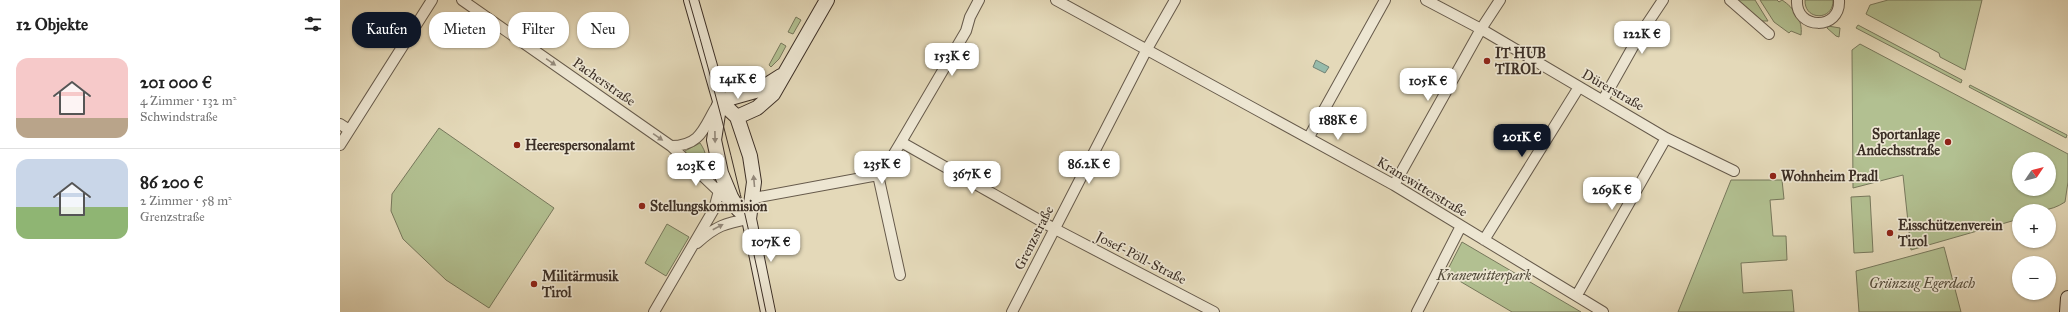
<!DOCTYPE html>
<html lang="de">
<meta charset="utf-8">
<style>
:root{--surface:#fff;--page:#f6f6f6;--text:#222;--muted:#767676;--line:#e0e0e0;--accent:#111827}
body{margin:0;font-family:"IM FELL Great Primer",serif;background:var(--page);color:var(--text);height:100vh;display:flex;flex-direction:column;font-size:15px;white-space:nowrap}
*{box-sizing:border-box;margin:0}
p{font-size:13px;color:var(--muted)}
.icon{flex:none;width:22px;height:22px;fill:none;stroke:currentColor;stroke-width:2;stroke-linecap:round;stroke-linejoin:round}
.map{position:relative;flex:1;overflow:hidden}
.side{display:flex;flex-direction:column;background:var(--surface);width:340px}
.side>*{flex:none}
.hud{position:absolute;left:12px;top:12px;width:380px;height:36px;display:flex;gap:8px}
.needle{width:26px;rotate:55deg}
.controls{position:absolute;left:1672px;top:152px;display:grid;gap:8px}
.controls a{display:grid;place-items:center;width:44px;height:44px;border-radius:50%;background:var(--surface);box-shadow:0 1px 3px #0004;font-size:20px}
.price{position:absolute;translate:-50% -34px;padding:0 9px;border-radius:8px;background:#fff;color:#222;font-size:13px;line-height:26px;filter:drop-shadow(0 1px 2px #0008)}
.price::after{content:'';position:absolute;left:50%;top:24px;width:12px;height:9px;margin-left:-6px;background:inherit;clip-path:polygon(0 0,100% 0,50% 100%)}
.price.current{background:var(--accent);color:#fff}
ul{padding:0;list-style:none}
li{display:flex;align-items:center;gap:12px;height:100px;padding:0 16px}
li+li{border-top:1px solid var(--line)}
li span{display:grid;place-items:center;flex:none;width:112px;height:80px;border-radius:12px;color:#555}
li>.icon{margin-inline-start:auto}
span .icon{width:48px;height:48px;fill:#fffc;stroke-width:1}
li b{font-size:17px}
h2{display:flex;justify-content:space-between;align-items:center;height:48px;padding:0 16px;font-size:17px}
.tag{padding:0 14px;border-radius:16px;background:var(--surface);box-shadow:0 1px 3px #0004;font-size:14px;line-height:36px}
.tag.current{background:var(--accent);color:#fff}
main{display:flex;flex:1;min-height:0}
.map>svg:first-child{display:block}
.green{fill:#b2c091;stroke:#77785c;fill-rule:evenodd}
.water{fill:#96bbab;stroke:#728376}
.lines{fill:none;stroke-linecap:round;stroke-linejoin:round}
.street-casing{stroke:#665a4b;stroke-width:12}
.secondary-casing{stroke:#3c2f26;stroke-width:16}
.street{stroke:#ede6d2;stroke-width:10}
.secondary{stroke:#ede6d2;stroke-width:14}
.tram{stroke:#3c2f26;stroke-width:1}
.oneway{fill:#948a7c}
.poi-dot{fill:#8f2418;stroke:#ede6d2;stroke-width:1.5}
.labels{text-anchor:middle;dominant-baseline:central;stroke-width:3.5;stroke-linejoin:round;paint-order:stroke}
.poi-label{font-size:14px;font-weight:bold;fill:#3c2f26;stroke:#ede6d2;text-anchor:start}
.street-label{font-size:14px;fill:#3c2f26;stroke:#ede6d2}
.park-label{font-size:14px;font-style:italic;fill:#544c3b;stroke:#ede6d2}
</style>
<main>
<section class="side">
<h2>12 Objekte<svg class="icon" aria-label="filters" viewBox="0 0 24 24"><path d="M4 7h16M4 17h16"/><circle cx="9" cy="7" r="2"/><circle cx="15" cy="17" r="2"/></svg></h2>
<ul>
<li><span style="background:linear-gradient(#f6c9c9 75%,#b9a48a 0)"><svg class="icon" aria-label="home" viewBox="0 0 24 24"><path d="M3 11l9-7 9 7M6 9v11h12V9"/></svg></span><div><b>201 000 €</b><p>4 Zimmer · 132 m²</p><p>Schwindstraße</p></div></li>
<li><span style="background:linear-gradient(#c9d6e8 60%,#8fb573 0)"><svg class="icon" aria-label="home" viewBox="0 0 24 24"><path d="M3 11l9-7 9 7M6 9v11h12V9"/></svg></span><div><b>86 200 €</b><p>2 Zimmer · 58 m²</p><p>Grenzstraße</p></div></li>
</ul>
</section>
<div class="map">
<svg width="1728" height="312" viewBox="0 0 1728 312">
<rect width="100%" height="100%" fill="#e4d9b9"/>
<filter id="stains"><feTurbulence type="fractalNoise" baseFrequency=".005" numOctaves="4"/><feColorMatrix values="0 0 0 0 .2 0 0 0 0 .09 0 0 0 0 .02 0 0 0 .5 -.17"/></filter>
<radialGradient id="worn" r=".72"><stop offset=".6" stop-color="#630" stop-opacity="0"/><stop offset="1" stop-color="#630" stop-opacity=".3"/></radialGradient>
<path class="green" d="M 1395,0 L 1415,0 L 1428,21 L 1421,21 Z
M 1420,0 L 1437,0 L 1439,2 L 1442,0 C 1454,8 1463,20 1461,35 L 1451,31 L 1449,33 L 1434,22 Z
M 1493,0 C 1494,21 1464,21 1465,0 Z
M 1548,0 L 1642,0 L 1625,70 L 1600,57 L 1599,53 L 1526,14 L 1530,5 Z
M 456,17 L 461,20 L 453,34 L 448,32 Z
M 1518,25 L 1622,80 L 1621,83 L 1516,28 Z
M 1488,26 L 1500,28 L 1499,37 L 1496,36 L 1487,28 Z
M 441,43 L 446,46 L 439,59 L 431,67 L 429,65 Z
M 1520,44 L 1728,154 L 1728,182 L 1725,202 C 1710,212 1696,211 1679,211 L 1679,219 L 1571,250 L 1563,175 L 1513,188 L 1512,50 ZM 1679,159 L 1709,159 L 1709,189 L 1679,189 Z
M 1630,85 L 1727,135 L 1726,138 L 1629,87 Z
M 99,128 L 214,208 L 149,308 L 106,280 L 63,239 L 51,211 L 52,194 Z
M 360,143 C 366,151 369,164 365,173 L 343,152 Z
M 1391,180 L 1442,180 L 1444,199 L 1430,200 L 1433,236 L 1446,236 L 1447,260 L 1401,263 L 1403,293 L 1452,290 L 1454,312 L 1338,312 Z
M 1530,196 L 1533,252 L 1514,253 L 1511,197 Z
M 327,224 L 349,237 L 326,276 L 305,263 Z
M 1122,242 L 1241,312 L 1172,312 L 1106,273 Z
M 1604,247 L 1621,312 L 1519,312 L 1516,271 Z"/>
<path class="water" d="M 976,60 L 989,67 L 985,73 L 973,67 Z"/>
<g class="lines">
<g class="street-casing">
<path id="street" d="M 122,0 L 331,146 L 393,205
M 716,0 L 1054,185 L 1263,312
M 1086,0 L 1141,29 L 1326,138 L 1394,171
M 1390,0 L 1429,34
M 1457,0 C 1455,30 1501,31 1499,0
M 1263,100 L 1299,36 L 1323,0
M 0,124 L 9,130
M 969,137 L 1045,0
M 561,142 L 715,229 L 874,312
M 0,145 L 92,0
M 331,146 C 362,146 364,126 378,104
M 538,175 L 560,275
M 1054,185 L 1141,29 L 1160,0
M 414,198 L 538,175 L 546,167 L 561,142 L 626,31 L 630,17 L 639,0
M 1144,240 L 1239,87
M 357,243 C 376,226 385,223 409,219
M 1237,295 L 1326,138
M 314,312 L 374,209 L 380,187
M 672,312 L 807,49 L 835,0
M 1077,312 L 1121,226"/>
</g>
<g class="secondary-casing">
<path id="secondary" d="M 351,0 L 380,101 L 374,140 L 381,173 L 391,197 L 398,209 L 409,219
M 380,101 L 397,117 L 410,156 L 414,182 L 409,219 L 428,312
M 380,101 L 419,90 L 441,76
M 397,117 L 417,108 L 433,94 L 487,0
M 1727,312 L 1728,298"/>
</g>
<use href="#street" class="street"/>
<use href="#secondary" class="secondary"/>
<path class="tram" d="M 349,0 C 379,103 405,207 426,312"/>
</g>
<defs><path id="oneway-solid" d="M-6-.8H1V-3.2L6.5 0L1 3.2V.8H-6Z"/></defs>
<g class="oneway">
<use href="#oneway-solid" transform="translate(211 62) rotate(35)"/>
<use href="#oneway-solid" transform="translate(318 137) rotate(35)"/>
<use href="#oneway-solid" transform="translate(375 137) rotate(89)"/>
<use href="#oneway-solid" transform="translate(414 181) rotate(-95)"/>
<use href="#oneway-solid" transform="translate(378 227) rotate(-28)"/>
</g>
<g class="poi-dot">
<circle cx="1147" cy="61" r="4"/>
<circle cx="1608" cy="142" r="4"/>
<circle cx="177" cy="145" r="4"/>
<circle cx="1433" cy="176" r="4"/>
<circle cx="302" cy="206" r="4"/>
<circle cx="1550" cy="233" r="4"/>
<circle cx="194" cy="284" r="4"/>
</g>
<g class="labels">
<g class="poi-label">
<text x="1155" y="53">IT HUB<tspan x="1155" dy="16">TIROL</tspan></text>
<text x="1600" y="134" text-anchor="end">Sportanlage<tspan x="1600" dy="16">Andechsstraße</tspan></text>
<text x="185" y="145">Heerespersonalamt</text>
<text x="1441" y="176">Wohnheim Pradl</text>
<text x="310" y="206">Stellungskommision</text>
<text x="1558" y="225">Eisschützenverein<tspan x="1558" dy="16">Tirol</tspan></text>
<text x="202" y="276">Militärmusik<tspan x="202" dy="16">Tirol</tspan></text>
</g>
<g class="street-label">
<text transform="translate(264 82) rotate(35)">Pacherstraße</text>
<text transform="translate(1273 90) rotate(30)">Dürerstraße</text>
<text transform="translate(1082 187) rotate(31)">Kranewitterstraße</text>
<text transform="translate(694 238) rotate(-63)">Grenzstraße</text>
<text transform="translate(801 258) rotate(27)">Josef-Pöll-Straße</text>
</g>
<g class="park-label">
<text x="1144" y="275">Kranewitterpark</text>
<text x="1582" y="283">Grünzug Egerdach</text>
</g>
</g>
<rect width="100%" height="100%" filter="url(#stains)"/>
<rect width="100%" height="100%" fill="url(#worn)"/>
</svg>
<div class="controls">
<a><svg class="needle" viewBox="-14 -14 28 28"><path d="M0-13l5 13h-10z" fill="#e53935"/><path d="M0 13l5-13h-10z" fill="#767676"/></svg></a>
<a>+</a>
<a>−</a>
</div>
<b class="price" style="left:1302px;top:55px">122K €</b>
<b class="price" style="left:612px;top:77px">153K €</b>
<b class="price" style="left:398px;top:100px">141K €</b>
<b class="price" style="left:1088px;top:102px">105K €</b>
<b class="price" style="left:998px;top:141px">188K €</b>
<b class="price current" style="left:1182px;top:158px">201K €</b>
<b class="price" style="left:542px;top:185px">235K €</b>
<b class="price" style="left:749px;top:185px">86.2K €</b>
<b class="price" style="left:356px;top:187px">203K €</b>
<b class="price" style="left:632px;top:195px">367K €</b>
<b class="price" style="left:1272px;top:211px">269K €</b>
<b class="price" style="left:431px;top:263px">107K €</b>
<div class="hud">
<a class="tag current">Kaufen</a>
<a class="tag">Mieten</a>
<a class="tag">Filter</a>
<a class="tag">Neu</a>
</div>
</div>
</main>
